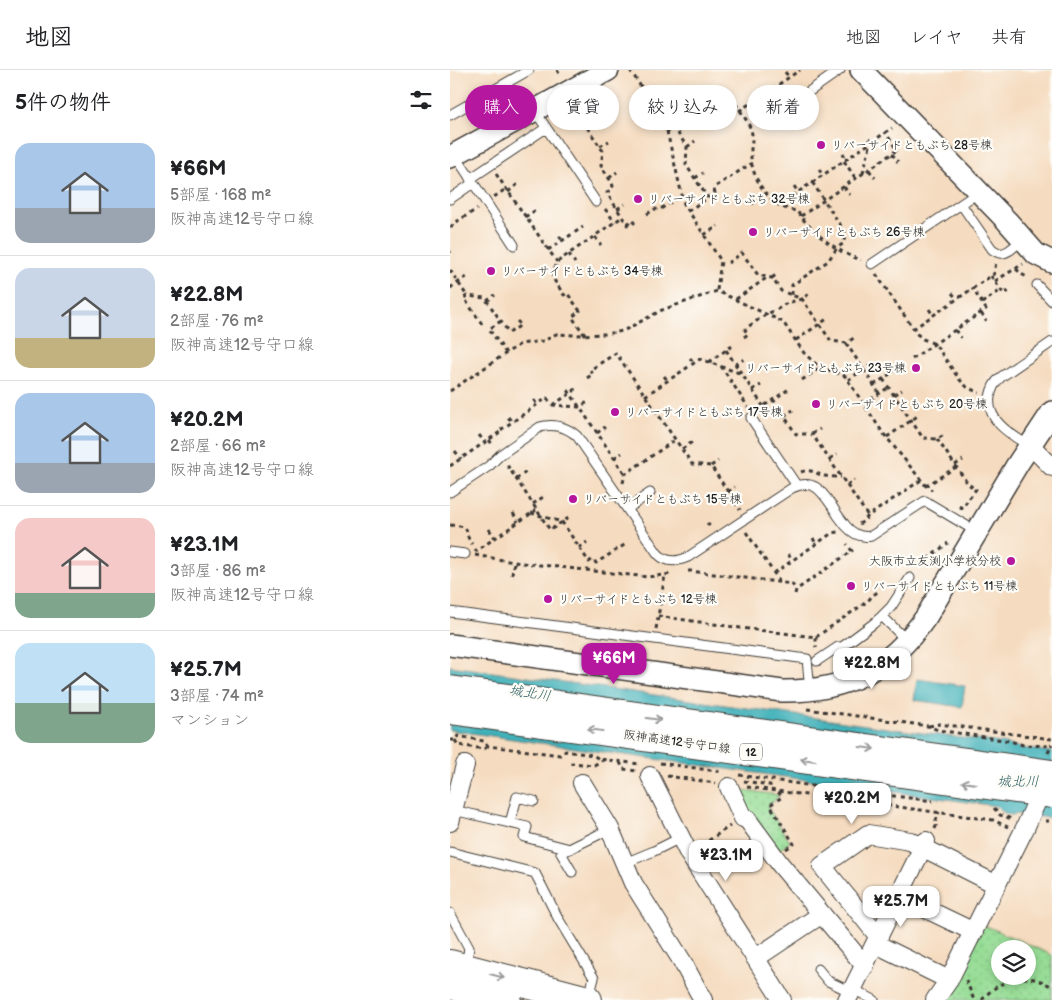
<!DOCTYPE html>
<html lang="ja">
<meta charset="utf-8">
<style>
:root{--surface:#fff;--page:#f6f6f6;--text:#202124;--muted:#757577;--line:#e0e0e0;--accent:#b5179e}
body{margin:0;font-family:"Balsamiq Sans","Klee One",sans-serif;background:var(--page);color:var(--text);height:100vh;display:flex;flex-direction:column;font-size:19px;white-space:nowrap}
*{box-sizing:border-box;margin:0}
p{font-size:16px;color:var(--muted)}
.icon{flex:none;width:28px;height:28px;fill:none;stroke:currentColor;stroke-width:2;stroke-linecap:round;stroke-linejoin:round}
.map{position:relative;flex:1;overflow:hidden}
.side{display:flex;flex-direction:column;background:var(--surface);width:450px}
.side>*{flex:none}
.hud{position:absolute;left:15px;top:15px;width:475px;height:45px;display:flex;gap:10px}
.tools{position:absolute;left:541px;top:870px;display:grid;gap:10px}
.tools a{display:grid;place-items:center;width:45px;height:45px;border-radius:50%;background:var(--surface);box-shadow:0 2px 8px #0003;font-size:25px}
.price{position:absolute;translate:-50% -42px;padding:0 11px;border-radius:10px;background:#fff;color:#222;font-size:16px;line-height:32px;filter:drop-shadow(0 1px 2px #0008)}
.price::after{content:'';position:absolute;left:50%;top:30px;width:15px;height:11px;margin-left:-8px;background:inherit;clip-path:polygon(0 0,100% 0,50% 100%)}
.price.current{background:var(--accent);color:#fff}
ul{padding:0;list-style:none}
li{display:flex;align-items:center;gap:15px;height:125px;padding:0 15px}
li+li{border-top:1px solid var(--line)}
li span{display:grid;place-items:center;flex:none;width:140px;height:100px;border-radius:15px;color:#555}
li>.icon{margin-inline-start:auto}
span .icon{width:60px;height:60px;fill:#fffc;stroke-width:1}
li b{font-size:21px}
h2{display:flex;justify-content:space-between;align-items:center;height:60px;padding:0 15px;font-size:21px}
.pill{padding:0 18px;border-radius:22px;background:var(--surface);box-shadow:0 2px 8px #0003;font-size:18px;line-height:45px}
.pill.current{background:var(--accent);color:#fff}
header{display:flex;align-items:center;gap:30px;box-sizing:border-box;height:70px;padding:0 25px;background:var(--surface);border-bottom:1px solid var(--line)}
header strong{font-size:24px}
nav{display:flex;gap:28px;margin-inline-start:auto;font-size:18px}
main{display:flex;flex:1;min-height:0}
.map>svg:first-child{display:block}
.park{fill:url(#park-dots);stroke:#5a7c59;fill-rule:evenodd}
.water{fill:#41b1b9;stroke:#2e666a}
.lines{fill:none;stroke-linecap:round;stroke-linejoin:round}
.service-casing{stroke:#3d3934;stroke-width:11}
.minor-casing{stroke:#3d3934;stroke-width:20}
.tertiary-casing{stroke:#3d3934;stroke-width:24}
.primary-casing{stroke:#3d3934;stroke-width:30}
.path{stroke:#3d3934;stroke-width:3;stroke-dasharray:4 4;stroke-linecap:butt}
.service{stroke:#fff;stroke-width:9}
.minor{stroke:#fff;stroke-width:18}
.tertiary{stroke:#fff;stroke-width:21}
.primary{stroke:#fff;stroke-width:28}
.minor-bridge-casing{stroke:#3d3934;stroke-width:20;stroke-linecap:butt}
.motorway-bridge-casing{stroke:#3d3934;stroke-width:30;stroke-linecap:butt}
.path-bridge{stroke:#3d3934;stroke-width:3;stroke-dasharray:4 4;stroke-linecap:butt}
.minor-bridge{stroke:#fff;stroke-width:18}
.motorway-bridge{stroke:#fff;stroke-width:28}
.oneway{stroke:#999}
.poi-dot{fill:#b5179e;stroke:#fdfcf7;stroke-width:2}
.labels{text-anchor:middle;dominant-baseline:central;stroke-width:4.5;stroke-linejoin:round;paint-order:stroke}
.shield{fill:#fdfcf7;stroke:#605f5e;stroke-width:1}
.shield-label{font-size:11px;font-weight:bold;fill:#1c1c1c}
.poi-label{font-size:12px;fill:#1c1c1c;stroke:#fdfcf7;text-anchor:start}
.street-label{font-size:12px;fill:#1c1c1c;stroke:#fdfcf7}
.water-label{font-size:14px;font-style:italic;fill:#2d5f63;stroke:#fdfcf7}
</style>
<header>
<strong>地図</strong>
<nav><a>地図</a><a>レイヤ</a><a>共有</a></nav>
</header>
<main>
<section class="side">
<h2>5件の物件<svg class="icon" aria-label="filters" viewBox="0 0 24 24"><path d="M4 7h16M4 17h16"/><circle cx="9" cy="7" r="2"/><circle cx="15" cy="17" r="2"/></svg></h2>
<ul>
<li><span style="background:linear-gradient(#a9c7e8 65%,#9aa5b1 0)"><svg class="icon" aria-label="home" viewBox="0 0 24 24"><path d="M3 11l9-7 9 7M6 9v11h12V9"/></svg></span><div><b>¥66M</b><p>5部屋 · 168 m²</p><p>阪神高速12号守口線</p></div></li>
<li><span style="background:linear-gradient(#c9d6e8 70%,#c2b280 0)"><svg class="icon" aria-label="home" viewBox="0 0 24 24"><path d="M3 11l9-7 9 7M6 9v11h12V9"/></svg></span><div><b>¥22.8M</b><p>2部屋 · 76 m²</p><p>阪神高速12号守口線</p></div></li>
<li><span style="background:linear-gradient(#a9c7e8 70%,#9aa5b1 0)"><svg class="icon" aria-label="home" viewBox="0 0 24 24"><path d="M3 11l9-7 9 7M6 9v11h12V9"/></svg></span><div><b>¥20.2M</b><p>2部屋 · 66 m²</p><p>阪神高速12号守口線</p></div></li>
<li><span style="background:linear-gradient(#f6c9c9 75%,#7fa58c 0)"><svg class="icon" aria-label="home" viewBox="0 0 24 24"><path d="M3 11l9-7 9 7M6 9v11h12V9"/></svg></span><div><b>¥23.1M</b><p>3部屋 · 86 m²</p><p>阪神高速12号守口線</p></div></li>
<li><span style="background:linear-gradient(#bfe0f5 60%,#7fa58c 0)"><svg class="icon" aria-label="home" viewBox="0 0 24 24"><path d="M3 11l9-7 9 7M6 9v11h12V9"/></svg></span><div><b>¥25.7M</b><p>3部屋 · 74 m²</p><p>マンション</p></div></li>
</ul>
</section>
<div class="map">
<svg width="602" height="930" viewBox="0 0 602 930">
<defs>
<pattern id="park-dots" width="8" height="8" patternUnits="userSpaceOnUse" patternTransform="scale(1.25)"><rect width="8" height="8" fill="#97dd96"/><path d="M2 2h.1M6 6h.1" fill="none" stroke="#82bd81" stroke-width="1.8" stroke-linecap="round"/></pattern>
</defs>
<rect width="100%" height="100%" fill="#fdfcf7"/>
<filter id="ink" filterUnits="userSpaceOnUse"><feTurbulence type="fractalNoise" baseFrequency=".02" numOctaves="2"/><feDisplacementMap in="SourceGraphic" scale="10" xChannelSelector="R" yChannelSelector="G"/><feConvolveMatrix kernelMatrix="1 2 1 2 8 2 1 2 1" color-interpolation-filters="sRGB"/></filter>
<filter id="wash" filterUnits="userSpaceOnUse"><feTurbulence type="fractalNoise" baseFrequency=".0096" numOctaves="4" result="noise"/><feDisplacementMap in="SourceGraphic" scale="20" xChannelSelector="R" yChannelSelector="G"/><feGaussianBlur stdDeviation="1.12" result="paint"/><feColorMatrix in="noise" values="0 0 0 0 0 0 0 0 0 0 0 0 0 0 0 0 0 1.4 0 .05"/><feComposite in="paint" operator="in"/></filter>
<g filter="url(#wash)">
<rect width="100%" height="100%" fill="#f5dbbf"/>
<path class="park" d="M 285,719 L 328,725 L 329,727 L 317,736 L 340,772 L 326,782 L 298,746 Z
M 534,855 L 602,885 L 602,930 L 494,930 ZM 550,879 L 578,879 L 578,906 L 550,906 Z"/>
<path class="water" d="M 0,596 L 472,663 L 552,673 L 572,678 L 602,682 L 602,748 L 566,744 C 558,747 552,742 547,736 L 146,681 L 0,660 Z
M 467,609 L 515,616 L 512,637 L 464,630 Z"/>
</g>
<g filter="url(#ink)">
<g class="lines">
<g class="service-casing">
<path id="service" d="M 85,41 L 146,132
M 0,45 L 79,0
M 314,53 L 390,0
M 5,85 L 64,175
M 20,109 L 96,58
M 0,129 L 23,113
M 511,134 L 542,179 C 543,180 548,183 550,183 C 558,185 567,173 573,169
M 422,194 L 529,122
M 587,215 L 602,231
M 301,348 L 347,416
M 579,376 C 562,365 536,351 540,327 C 542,318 544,313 551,307 L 602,272
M 0,422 L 39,396 L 50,385 L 90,357 C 103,353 117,357 127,366 L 208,484 C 217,493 227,492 238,487 L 342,418 C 363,408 371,420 382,436 C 386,443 391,450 396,456 C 403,464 411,468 421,466 L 475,431 L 527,462
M 177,439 L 200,423
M 0,482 L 15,484
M 0,542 L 357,589 L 360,620
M 432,546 L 457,571
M 367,591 L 388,577 L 392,577 L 423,554 L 432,546 L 441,537 L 460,508
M 3,740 L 77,757 L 74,767 L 120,779
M 60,753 L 67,727 L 84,731
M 0,782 L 85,803 L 109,850 L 144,908 L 139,927
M 175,793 L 204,781 L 230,768
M 122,802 L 111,783 L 160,759
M 0,843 L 19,878 L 16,895
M 368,899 L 378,911 L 401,922
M 403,919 L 424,930"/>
</g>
<g class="minor-casing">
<path id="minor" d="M 580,375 L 602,397
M 200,706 L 239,784 L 332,930
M 132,713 L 160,759 L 183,813 L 232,891 L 253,930
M 279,717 L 293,748 L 297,749 L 330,794 L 415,896
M 0,752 L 15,695
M 449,826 L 524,862
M 429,867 L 372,796 L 418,764 L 460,771 L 547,815
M 426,874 L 499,910
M 306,888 L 372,844
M 397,930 L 476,771
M 485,930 L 499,910 L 575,758"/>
</g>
<g class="tertiary-casing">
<path id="tertiary" d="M 411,0 L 557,151 L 586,184 L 602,192
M 0,87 L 158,0
M 0,575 L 332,621 C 396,622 440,599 476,547 L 567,395 L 602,342"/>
</g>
<g class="primary-casing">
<path id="primary" d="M 0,894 L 138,930
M 0,915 L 57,930"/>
</g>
<path class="path" d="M 107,0 L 111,7
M 180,0 L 215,53 L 234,134 L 271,191 L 267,220
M 335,2 L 339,7
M 268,18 L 271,24
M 311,19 L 315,24
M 243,35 L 247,40
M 124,38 L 153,81 L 151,96 L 162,113 L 163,116 L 157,123 L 178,156
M 289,41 L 350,0
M 128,45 L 149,31 L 146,28 L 148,26
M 223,56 L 237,77 L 236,95 L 258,128
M 216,61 L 276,21 C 283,31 297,48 301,60 C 304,69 300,77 301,86 C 301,104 314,126 329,135 C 335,139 341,140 347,141 C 360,161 388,183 411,190
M 150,76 L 159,71
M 237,77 L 245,71
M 393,83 L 396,89
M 442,84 L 448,92
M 394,91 L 406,109
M 369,99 L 372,105
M 419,100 L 425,108
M 413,103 L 421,72 L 417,67
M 46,104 L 107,192
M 159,108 L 167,102
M 245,108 L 253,103
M 344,116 L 348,122
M 394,117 L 400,125
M 58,122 L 68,114
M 44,127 L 56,119
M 302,134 L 317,123
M 329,135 L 442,58
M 155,139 L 165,152
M 167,139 L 175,134
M 238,141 L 265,123 L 264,120 L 265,117 L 302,93
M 197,144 L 205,139 L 209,140 L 232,125
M 351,146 L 447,80 L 435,62
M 75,147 L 86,140
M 177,154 L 183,150 L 184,153 L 185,152
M 1,158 L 3,154 L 27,139
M 254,165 L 268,156
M 109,166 L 112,170
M 145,167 L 151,175
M 98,180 L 133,157
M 0,182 L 1,181
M 119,184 L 125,193
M 278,193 L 292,183 L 308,205 L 322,208 L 331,221 L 352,229 L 381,271 L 396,273 L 404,268
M 566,199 L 573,205 L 579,208
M 0,200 L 17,226
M 426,204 L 467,264 L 473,269 L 485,274 L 509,309 L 517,317 L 529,323
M 541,206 L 553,223 L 557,221 L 558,224
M 322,208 L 327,204
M 545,211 L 573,194
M 0,218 L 18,206
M 502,223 L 507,229
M 342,225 L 342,215 L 378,191 L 387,178 L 394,173 L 395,162 L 362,112
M 286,229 L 318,207
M 37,231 L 45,225
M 532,233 L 551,220
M 479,239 L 483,245
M 531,243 L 536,251
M 51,251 L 39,259 L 56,283
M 32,254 L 14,228 L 17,226 L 35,228 L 59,263 L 71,255 L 67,251
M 463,259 L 544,204 L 546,192
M 505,260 L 511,268
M 135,265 L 122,247 L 130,241 L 117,223 L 114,225 L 102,207 L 107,192 L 172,147
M 294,267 L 298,264 L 295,260 L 296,258 L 317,244 L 326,240 L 337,233 L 352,229 L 360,223
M 346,270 L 377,249
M 396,273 L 429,323
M 276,280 L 313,336
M 240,288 L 244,293
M 462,289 L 536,239 L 522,218
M 259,292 L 282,276
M 285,295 L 294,289
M 271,296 L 298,337
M 214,306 L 218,311
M 137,308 L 143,304 L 140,300 L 166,283 L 242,394 L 261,396 L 290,440
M 433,309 L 473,368 L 487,369 L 496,364
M 352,310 L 371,297
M 398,310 L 421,294
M 424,315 L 450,297
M 118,320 L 175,404
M 302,320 L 311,315
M 0,321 L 70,274 L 94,271 L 106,264 L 126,265 L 155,264 L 173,261 L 212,240 L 267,221 L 333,252 L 354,283 L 368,296 L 395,306 L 433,363 L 476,416 L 482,420
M 444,325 L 452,320
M 195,326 L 250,289 L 292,304
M 323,329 L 346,364 L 362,364 L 418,446
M 84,330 L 87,335
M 414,334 L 439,317
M 102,335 L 129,337 L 138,332
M 103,335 L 124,321 L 125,316
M 308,340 L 339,319
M 334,346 L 343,340
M 58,347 L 62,352
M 147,363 L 155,357
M 362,364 L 370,359
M 29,365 L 35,373
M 437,367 L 469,345
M 487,369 L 518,414 L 527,420
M 39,370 L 43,375
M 232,379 L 242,372
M 5,381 L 11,389
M 164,388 L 172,383
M 380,389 L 387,384
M 57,395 L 100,460 L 120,447
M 505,395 L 513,390
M 0,396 L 50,362 L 49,361 L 97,328 L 102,335
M 261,396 L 268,391
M 351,402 C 361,398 366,404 375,406 C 380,407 386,407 391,407
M 66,409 L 76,402
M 173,413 L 175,404 L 225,370
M 397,415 L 404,410
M 476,416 L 506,397
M 278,422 L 285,417
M 83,434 L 93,427
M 509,436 L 512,438 L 526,419
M 63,443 L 68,452
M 81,443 L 112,452 L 139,492 L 143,489 L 146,493 L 176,474
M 257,453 L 262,459
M 409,454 L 414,451 L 418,446 L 471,410
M 0,455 C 25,457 11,459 22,474
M 39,459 L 45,468
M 296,462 L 330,512
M 363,468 L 366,474
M 129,478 L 137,472
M 25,479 L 26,481 L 86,440
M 338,484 L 342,490
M 25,485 L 64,492 L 198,507 L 222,504
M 471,494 L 498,473
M 238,501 L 241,501 L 342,514 L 346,520
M 324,503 L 382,463 L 388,462
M 62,505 L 64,492
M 345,524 L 346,520 L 402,481 L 397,474
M 208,546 L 291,558 L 366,567 L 366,578
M 206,559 L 215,505
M 366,567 L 418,531 L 422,526 L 429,521
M 357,639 L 478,656 L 488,660 L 560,671 L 573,675 L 602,676
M 479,656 L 490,654 L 602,669
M 0,670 L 5,670 L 8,666 L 34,671 L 38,676 L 110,685 L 115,681 L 143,685 L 149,689 L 190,694
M 5,670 L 8,675 L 34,679 L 38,676
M 170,692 L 173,699 L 187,701
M 210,693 L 273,702
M 122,695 L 122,693 L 144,695 L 153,690
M 289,705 L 376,718 L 378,722 L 431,731 L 436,725 L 483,731
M 217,706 L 266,713
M 294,711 L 320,715 L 320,720
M 297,717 L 378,728
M 328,722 L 332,727 L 320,735 L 344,774 L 336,779
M 387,724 L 393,718 L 397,718
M 431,731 L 434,735 L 543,750 L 558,757
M 544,738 L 550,745 L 562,749
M 595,751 L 602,751
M 485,759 L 486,756 L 485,753 L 489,742
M 252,775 L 280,756
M 516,910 L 524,930
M 532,930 C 549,909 578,900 602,917"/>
<use href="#service" class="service"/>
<use href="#minor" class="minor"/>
<use href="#tertiary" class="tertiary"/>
<use href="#primary" class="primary"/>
<g class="minor-bridge-casing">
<path id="minor-bridge" d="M 575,758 L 594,715"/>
</g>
<g class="motorway-bridge-casing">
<path id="motorway-bridge" d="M 0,620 L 602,704
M 0,640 L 602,724"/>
</g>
<path class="path-bridge" d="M 598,683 L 602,674"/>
<use href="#minor-bridge" class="minor-bridge"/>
<use href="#motorway-bridge" class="motorway-bridge"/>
</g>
<defs><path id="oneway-shaft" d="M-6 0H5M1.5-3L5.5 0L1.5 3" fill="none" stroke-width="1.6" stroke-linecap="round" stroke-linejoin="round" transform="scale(1.25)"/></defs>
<g class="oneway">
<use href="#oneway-shaft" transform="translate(204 649) rotate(8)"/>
<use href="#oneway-shaft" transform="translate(145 660) rotate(-172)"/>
<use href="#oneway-shaft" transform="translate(417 678) rotate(8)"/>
<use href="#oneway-shaft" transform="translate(358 690) rotate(-172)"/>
<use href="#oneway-shaft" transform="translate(519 713) rotate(-172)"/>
<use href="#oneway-shaft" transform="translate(47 906) rotate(15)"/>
</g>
</g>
<g class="poi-dot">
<circle cx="371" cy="75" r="5"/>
<circle cx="188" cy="129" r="5"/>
<circle cx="303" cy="162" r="5"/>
<circle cx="41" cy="201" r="5"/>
<circle cx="466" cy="298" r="5"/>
<circle cx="366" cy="334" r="5"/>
<circle cx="165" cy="342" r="5"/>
<circle cx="123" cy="429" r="5"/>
<circle cx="561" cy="491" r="5"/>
<circle cx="401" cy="516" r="5"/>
<circle cx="98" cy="529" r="5"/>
</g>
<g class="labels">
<rect class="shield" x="290" y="673.5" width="22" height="17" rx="4"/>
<g class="shield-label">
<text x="301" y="682">12</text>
</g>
<g class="poi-label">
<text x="381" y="75">リバーサイドともぶち 28号棟</text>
<text x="198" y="129">リバーサイドともぶち 32号棟</text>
<text x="313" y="162">リバーサイドともぶち 26号棟</text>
<text x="51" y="201">リバーサイドともぶち 34号棟</text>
<text x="456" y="298" text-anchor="end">リバーサイドともぶち 23号棟</text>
<text x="376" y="334">リバーサイドともぶち 20号棟</text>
<text x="175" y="342">リバーサイドともぶち 17号棟</text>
<text x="133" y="429">リバーサイドともぶち 15号棟</text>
<text x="551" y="491" text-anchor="end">大阪市立友渕小学校分校</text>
<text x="411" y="516">リバーサイドともぶち 11号棟</text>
<text x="108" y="529">リバーサイドともぶち 12号棟</text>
</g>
<g class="street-label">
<text transform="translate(227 672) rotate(8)">阪神高速12号守口線</text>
</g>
<g class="water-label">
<text transform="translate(80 623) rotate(9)">城北川</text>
<text x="568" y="711">城北川</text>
</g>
</g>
</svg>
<div class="tools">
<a><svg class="icon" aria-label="layers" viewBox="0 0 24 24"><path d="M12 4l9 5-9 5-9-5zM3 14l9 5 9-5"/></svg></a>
</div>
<b class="price current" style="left:164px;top:615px">¥66M</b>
<b class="price" style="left:422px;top:620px">¥22.8M</b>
<b class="price" style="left:402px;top:755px">¥20.2M</b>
<b class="price" style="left:276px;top:812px">¥23.1M</b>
<b class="price" style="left:451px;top:858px">¥25.7M</b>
<div class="hud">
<a class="pill current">購入</a>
<a class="pill">賃貸</a>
<a class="pill">絞り込み</a>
<a class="pill">新着</a>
</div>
</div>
</main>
